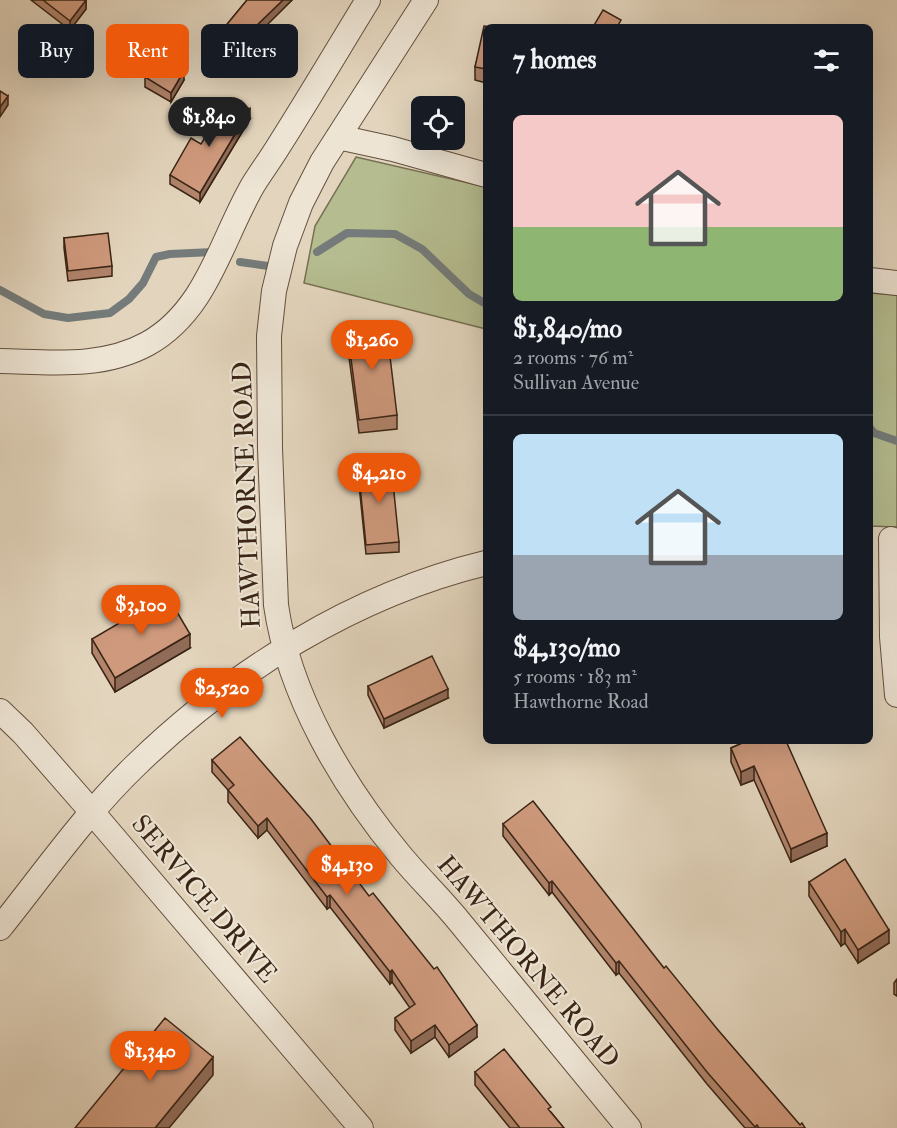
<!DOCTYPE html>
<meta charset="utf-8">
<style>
:root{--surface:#171b24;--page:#20242c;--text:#f1f3f6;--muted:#9ea1a6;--line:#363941;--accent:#ea580c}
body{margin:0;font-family:"IM FELL Double Pica",serif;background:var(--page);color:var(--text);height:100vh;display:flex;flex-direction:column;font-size:22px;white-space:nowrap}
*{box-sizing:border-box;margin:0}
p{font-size:20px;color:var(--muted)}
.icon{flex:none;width:33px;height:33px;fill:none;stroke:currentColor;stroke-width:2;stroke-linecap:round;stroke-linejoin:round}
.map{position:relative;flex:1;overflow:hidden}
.sheet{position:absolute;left:483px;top:24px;width:390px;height:720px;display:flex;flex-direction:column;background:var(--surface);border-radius:9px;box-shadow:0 6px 24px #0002}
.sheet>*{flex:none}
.guide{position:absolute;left:18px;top:24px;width:375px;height:54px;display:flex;gap:12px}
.tools{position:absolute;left:411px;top:96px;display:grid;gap:12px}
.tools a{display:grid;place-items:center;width:54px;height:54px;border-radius:9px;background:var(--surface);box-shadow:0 6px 24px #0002;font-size:30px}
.price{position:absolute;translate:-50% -51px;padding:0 14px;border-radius:21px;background:var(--accent);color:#fff;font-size:20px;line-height:39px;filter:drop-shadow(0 2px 3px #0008)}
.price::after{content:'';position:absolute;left:50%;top:36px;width:18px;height:14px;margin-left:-9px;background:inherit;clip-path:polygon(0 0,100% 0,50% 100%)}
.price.current{background:#222;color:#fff}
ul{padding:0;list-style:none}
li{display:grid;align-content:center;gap:12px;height:318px;padding:0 30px}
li+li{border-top:2px solid var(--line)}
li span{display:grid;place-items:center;height:186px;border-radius:9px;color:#555}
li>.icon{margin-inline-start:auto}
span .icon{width:108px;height:108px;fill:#fffc;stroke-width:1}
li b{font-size:26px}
h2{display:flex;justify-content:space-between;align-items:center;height:72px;padding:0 30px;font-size:26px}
.chip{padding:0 21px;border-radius:9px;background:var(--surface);box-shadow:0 6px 24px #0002;font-size:21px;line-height:54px}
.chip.current{background:var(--accent);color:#fff}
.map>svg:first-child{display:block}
.green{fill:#b5bd90;stroke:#777052;stroke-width:1.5}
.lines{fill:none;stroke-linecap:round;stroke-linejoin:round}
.stream{stroke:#747b7a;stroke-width:8}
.minor-casing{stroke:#64503f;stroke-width:26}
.minor{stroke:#ede4d4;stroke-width:24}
.wall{fill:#b1846b;stroke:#392415;stroke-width:1.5}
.shaded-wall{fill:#906b57;stroke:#392415;stroke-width:1.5}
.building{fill:#ce997c;stroke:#392415;stroke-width:1.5}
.labels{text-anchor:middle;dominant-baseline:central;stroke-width:4.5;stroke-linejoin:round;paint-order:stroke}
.street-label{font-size:26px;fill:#392415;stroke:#ede4d4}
</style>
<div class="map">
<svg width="897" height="1128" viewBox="0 0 897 1128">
<rect width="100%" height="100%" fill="#e3d5bd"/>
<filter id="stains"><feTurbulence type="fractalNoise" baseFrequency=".00333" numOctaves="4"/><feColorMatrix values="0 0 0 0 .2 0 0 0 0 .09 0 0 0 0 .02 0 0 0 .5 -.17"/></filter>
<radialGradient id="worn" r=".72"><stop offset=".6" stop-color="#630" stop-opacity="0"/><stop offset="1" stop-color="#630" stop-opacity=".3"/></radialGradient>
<path class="green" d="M 356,157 L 486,187 L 486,329 L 304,283 L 315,226 Z
M 870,293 L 897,295 L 897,527 L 870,526 Z"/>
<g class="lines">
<path class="stream" d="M 317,252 L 347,233 L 395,234 L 422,249 L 469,294 L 486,304
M 240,262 L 268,266
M 0,290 L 44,314 L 68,318 L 110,313 L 129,299 L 143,283 L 156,257 L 170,254 L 213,252
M 870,428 L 874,433 L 897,441"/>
<g class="minor-casing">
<path id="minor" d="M 426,0 L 322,162 L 301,203 L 285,246 L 274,291 L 269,336 L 270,448 L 276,605 C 289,696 343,786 400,855 C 419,878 440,898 458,920 C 515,989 572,1059 629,1128
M 338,137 L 393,149 L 486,175
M 870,280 L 897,283
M 0,361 C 49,362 101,369 147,344 C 207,311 221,240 253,185 C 261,172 270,160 278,147 C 309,98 338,49 368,0
M 891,539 L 892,637 L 897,695
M 0,711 L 23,733 L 92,812 L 361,1128
M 0,928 C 44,873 85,814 136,765 C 233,671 354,595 486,563"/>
</g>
<use href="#minor" class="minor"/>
</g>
<path class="wall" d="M 31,0 L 86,0 L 86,9 L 70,30 Z
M 247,0 L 292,0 L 257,34 L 260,46 L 236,76 L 210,54 L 210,45 Z
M 486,27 L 486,83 L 475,80 L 475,67 Z
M 145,77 L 184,80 L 171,102 L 145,87 Z
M 250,119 L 200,202 L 170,184 L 170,175 L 201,144 Z
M 64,238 L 112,266 L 112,276 L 68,281 L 64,248 Z
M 347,328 L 397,415 L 397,429 L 359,433 L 347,342 Z
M 358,466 L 399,542 L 399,552 L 366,554 L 358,475 Z
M 92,639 L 190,648 L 115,692 L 92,653 Z
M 368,686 L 448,698 L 384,728 L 368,695 Z
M 747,741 L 827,846 L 791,862 L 754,780 L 741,785 L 731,762 L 731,748 Z
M 212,760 L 477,1037 L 449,1057 L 435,1037 L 411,1053 L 395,1030 L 395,1018 L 410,1008 L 392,982 L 390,984 L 330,907 L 327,909 L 267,830 L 258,838 L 228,802 L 228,790 L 212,772 Z
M 503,824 L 664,968 L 800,1125 L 805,1128 L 745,1128 L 707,1084 L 619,973 L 616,975 L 552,892 L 549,895 L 503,836 Z
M 809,882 L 889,943 L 858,963 L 845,943 L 841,946 L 809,896 Z
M 897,979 L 897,996 L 894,994 L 894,983 Z
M 475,1072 L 551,1112 L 564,1128 L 510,1128 L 475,1085 Z"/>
<path class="shaded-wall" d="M 86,0 L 86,9 L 70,30 L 70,21 Z
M 283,0 L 292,0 L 252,40 L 252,30 Z
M 260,37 L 260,46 L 236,76 L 236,66 Z
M 184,71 L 184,80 L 171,102 L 171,93 Z
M 8,96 L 8,105 L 0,117 L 0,107 Z
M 250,109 L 250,119 L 200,202 L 200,193 Z
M 190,634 L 190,648 L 115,692 L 115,678 Z
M 448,689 L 448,698 L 384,728 L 384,719 Z
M 754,766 L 754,780 L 741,785 L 741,772 Z
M 267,818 L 267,830 L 258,838 L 258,826 Z
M 827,833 L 827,846 L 791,862 L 791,849 Z
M 552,881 L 552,892 L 549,895 L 549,883 Z
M 330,895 L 330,907 L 327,909 L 327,897 Z
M 845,929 L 845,943 L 841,946 L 841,932 Z
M 889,930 L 889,943 L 858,963 L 858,950 Z
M 619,961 L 619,973 L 616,975 L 616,963 Z
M 392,970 L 392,982 L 390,984 L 390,972 Z
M 435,1025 L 435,1037 L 411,1053 L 411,1041 Z
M 477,1025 L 477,1037 L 449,1057 L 449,1045 Z
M 213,1057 L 213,1075 L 169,1128 L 155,1128 Z"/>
<path class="building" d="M 43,0 L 86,0 L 70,21 Z
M 247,0 L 283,0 L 252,30 L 260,37 L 236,66 L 210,45 Z
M 603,10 L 621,20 L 617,27 L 593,27 Z
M 484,26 L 491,27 L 486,27 L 486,69 L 475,67 Z
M 158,56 L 184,71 L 171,93 L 145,77 Z
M 0,91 L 8,96 L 0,107 Z
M 230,98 L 250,109 L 200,193 L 170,175 L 191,138 L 201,144 Z
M 108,233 L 112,266 L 68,271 L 64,238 Z
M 386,323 L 397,415 L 359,420 L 347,328 Z
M 391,463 L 399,542 L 366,545 L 358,466 Z
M 167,595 L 190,634 L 115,678 L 92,639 Z
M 432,656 L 448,689 L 384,719 L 368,686 Z
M 240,737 L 311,819 L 369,896 L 373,893 L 434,969 L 437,967 L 477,1025 L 449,1045 L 435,1025 L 411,1041 L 395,1018 L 415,1004 L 392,970 L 390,972 L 330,895 L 327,897 L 267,818 L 258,826 L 228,790 L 234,785 L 212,760 Z
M 747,741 L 786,741 L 827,833 L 791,849 L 754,766 L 741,772 L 731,748 Z
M 533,801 L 664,968 L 666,966 L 718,1030 L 800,1125 L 802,1123 L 805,1128 L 759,1128 L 757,1125 L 755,1127 L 707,1072 L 619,961 L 616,963 L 552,881 L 549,883 L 503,824 Z
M 845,859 L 889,930 L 858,950 L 845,929 L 841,932 L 809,882 Z
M 165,1018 L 213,1057 L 155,1128 L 75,1128 Z
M 504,1049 L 551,1107 L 548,1109 L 564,1128 L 520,1128 L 475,1072 Z"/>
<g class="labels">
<g class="street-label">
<text transform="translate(247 495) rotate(-92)">HAWTHORNE ROAD</text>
<text transform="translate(204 899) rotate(50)">SERVICE DRIVE</text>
<text transform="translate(528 962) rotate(50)">HAWTHORNE ROAD</text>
</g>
</g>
<rect width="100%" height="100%" filter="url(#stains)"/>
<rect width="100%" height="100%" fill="url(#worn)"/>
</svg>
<div class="tools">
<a><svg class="icon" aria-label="locate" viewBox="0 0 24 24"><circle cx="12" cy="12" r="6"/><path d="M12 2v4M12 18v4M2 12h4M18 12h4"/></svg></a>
</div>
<b class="price current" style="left:209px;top:148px">$1,840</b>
<b class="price" style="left:372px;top:371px">$1,260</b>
<b class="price" style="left:379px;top:504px">$4,210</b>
<b class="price" style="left:141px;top:636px">$3,100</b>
<b class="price" style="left:222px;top:719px">$2,520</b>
<b class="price" style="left:347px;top:896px">$4,130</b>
<b class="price" style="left:150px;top:1082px">$1,340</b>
<div class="guide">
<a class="chip">Buy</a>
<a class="chip current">Rent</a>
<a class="chip">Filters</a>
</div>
<section class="sheet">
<h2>7 homes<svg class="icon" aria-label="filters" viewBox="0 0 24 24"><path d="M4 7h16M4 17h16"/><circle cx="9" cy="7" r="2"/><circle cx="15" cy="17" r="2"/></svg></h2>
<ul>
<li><span style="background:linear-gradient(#f6c9c9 60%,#8fb573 0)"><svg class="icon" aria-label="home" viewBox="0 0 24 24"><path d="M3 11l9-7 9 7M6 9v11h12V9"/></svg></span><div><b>$1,840/mo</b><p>2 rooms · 76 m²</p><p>Sullivan Avenue</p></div></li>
<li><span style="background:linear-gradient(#bfe0f5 65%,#9aa5b1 0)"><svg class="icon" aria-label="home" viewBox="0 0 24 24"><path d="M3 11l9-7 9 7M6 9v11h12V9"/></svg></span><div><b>$4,130/mo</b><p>5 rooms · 183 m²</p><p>Hawthorne Road</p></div></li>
</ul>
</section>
</div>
